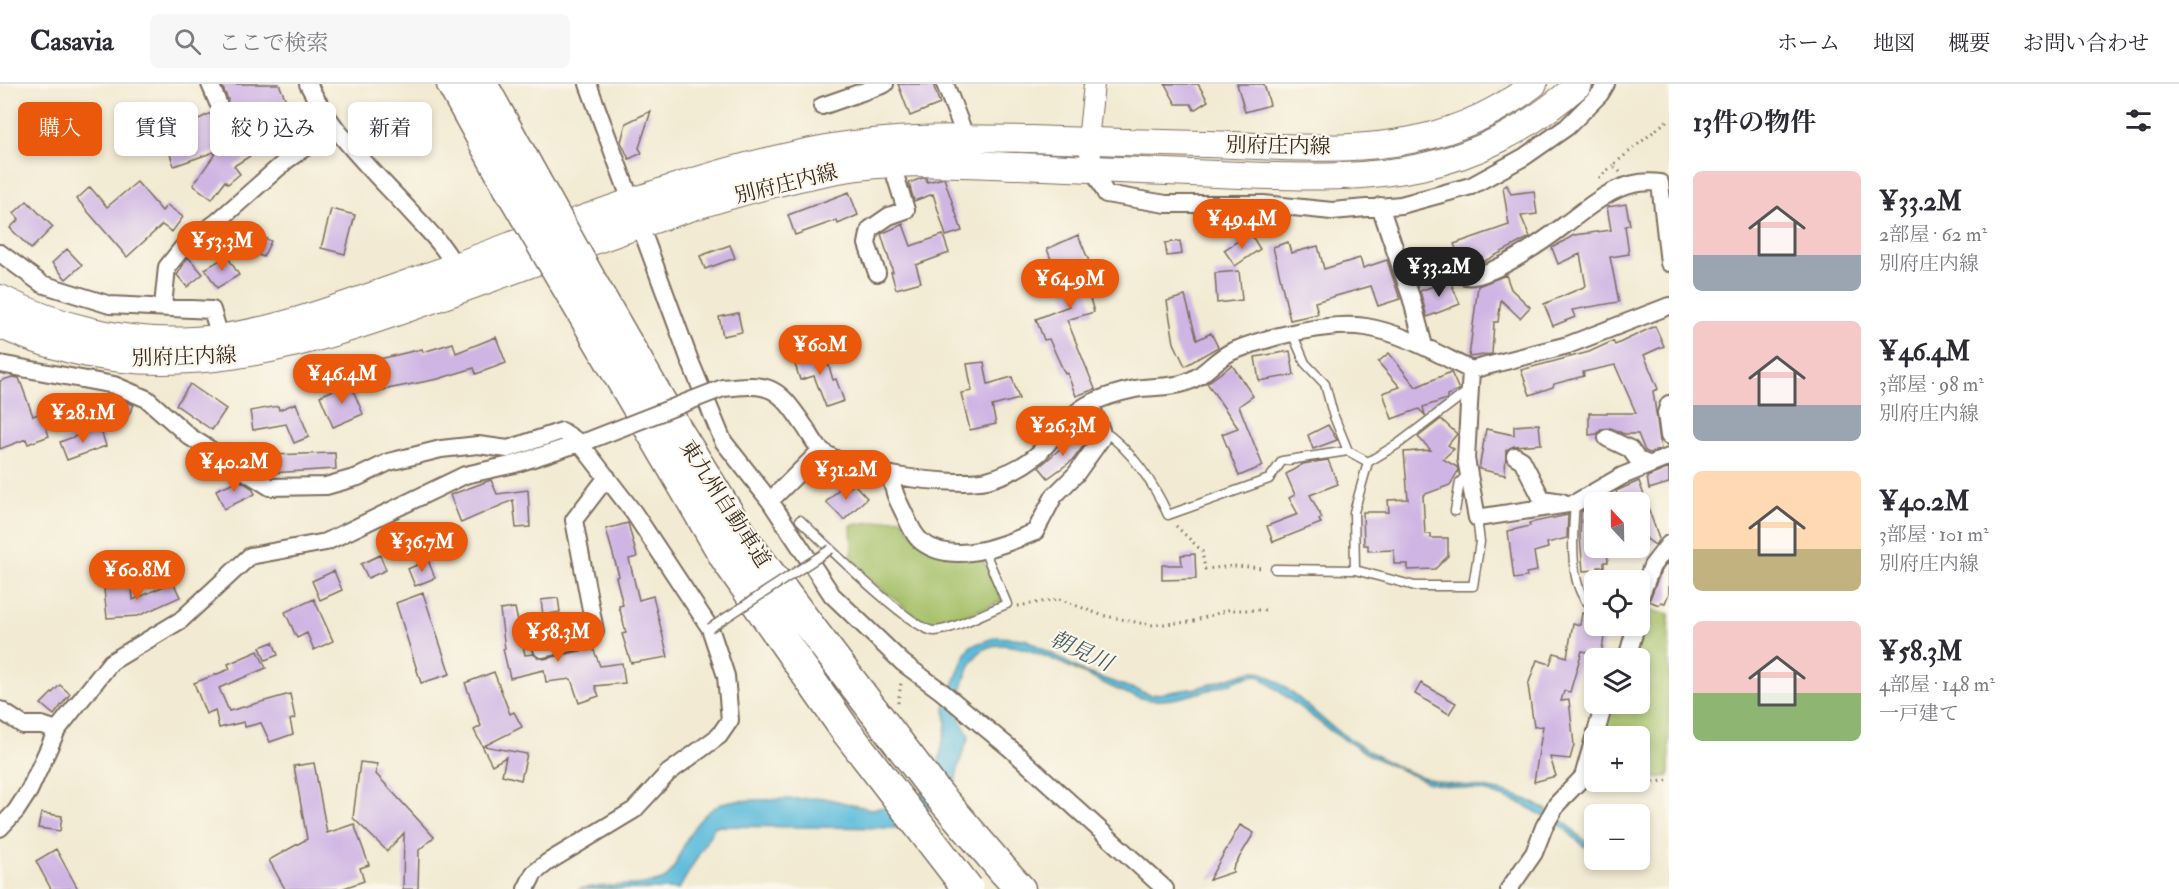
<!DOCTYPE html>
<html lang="ja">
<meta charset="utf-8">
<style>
:root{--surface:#fff;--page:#f7f7f7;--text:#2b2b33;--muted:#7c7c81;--line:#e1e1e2;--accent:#ea580c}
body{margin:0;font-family:"IM FELL Double Pica","Noto Serif JP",serif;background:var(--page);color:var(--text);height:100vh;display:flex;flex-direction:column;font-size:22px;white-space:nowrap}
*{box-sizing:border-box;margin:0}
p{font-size:20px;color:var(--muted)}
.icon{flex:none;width:33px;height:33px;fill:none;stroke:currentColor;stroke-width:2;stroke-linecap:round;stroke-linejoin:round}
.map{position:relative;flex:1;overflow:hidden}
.details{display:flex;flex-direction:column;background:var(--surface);width:510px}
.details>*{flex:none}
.hud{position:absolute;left:18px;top:18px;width:570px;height:54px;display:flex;gap:12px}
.needle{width:39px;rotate:338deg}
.controls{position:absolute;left:1584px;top:408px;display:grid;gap:12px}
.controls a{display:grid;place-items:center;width:66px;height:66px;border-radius:9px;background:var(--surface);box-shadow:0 3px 9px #0003;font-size:30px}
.price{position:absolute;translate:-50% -51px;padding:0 14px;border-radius:21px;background:var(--accent);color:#fff;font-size:20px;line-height:39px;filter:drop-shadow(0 2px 3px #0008)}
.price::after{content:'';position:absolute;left:50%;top:36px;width:18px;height:14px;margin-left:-9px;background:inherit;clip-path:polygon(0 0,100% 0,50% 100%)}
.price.current{background:#222;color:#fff}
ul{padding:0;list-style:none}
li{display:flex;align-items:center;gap:18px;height:150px;padding:0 24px}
li span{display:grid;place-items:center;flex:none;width:168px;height:120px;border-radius:9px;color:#555}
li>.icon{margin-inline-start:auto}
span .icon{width:72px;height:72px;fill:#fffc;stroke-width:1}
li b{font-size:26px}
h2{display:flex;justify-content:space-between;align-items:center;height:72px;padding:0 24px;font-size:26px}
.pill{padding:0 21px;border-radius:9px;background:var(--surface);box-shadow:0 3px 9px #0003;font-size:21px;line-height:54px}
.pill.current{background:var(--accent);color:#fff}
header{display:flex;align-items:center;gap:36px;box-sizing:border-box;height:84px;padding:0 30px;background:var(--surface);border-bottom:2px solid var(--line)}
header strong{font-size:28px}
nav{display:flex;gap:33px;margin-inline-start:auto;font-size:21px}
.search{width:420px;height:54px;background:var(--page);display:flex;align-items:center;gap:15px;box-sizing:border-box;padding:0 21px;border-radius:9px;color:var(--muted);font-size:22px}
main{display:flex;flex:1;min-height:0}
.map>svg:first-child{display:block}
.green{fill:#a5c067;stroke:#707542;stroke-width:1.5}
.water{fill:#5dbcdb;stroke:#4c737c;stroke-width:1.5}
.building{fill:#cfb5e4}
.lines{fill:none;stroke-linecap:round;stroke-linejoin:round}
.service-casing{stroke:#7b6d5d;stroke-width:11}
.minor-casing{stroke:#7b6d5d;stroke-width:20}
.tertiary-casing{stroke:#7b6d5d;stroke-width:22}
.primary-casing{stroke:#7b6d5d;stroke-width:28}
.motorway-casing{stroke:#7b6d5d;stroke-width:33}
.path{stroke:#7b6d5d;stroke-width:3;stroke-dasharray:1.5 4.5;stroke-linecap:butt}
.service{stroke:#fff;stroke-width:8}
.minor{stroke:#fff;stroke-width:16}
.tertiary{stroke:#fff;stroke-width:20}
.primary{stroke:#fff;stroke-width:26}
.motorway{stroke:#fff;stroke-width:30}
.service-bridge-casing{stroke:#7b6d5d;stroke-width:11;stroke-linecap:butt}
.minor-bridge-casing{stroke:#7b6d5d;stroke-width:20;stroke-linecap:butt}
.motorway-bridge-casing{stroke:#7b6d5d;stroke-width:33;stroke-linecap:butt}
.service-bridge{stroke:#fff;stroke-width:8}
.minor-bridge{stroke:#fff;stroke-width:16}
.motorway-bridge{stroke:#fff;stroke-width:30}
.labels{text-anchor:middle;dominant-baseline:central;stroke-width:4.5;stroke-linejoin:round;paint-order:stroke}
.street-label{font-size:21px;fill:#3b2a1e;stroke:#fbf7ec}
.water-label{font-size:22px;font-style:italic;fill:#475d60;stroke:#fbf7ec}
</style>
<header>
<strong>Casavia</strong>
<div class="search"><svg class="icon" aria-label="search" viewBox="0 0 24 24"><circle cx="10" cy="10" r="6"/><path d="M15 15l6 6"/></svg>ここで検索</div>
<nav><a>ホーム</a><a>地図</a><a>概要</a><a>お問い合わせ</a></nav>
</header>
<main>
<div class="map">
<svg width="1669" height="805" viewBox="0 0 1669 805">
<rect width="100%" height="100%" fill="#fbf7ec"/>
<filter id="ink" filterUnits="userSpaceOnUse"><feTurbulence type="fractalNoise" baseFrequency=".0167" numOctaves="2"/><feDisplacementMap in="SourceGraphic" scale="12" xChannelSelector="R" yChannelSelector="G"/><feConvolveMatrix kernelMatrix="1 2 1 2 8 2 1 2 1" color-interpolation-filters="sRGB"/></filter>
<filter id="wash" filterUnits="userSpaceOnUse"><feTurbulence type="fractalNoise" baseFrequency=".008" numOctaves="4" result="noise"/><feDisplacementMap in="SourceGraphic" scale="24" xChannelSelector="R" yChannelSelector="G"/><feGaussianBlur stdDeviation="1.35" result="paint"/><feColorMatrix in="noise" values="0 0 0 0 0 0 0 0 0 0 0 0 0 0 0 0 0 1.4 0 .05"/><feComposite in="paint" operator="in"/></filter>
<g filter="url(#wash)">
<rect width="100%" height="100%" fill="#f2ead2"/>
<path class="green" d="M 903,434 L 910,448 L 981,472 L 1003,517 L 936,543 L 928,542 L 853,482 L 851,441 Z
M 1644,526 L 1669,530 L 1669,692 L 1640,696 L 1640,652 L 1600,652 L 1609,620 L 1640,620 L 1640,574 L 1633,574 L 1639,559 Z"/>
<path class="water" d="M 997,553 L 1025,555 L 1084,588 L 1151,611 L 1197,604 L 1251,587 C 1270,584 1318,633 1336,646 C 1363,664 1397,686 1429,695 C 1462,704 1495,702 1527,716 C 1540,722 1555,730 1566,739 C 1576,748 1582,758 1594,761 L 1594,766 L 1582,761 L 1562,742 L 1522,720 L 1488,708 L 1429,699 L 1371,672 L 1332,648 L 1258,591 C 1248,591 1238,596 1228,600 C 1205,607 1177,617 1152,616 C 1110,614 1011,536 979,569 C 965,582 961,610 956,628 L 969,652 L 958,683 L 954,707 L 901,744 L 715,742 L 679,805 L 578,805 C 603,799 648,805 666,794 C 672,789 675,781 678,774 C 690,747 700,727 729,717 L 824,714 L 871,725 L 885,723 L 920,710 L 935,690 L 939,677 L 946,642 L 945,622 L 966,568 L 971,562 Z"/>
<g id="blocks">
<path class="building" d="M 221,0 L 279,0 L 302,53 L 299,55 L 272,24 L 236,50 L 250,72 L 234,82 L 240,90 L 228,100 L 225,97 L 212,115 L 193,101 L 217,67 L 174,82 L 166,58 L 188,50 L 184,42 L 213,28 L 222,29 L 226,26 L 228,15 Z
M 898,0 L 933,0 L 940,20 L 910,32 Z
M 1165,0 L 1198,0 L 1208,17 L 1194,26 L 1191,20 L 1176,20 Z
M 1237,0 L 1264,0 L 1270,21 L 1245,28 Z
M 651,27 L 639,64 L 642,69 L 629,75 L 621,58 L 626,39 Z
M 922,94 L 926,94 L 927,98 L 944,94 L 962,147 L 946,152 L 933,110 L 914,117 L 909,99 Z
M 137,98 L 162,127 L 167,121 L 183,133 L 172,148 L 162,141 L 127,173 L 77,115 L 90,103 L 107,123 Z
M 1507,101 L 1511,110 L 1534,107 L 1537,130 L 1521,132 L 1530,153 L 1481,179 L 1482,173 L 1462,180 L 1454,160 L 1509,141 L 1503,103 Z
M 849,108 L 858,131 L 838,140 L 837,136 L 795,151 L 788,131 Z
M 27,117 L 53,143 L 31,165 L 10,144 L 19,135 L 14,129 Z
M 1626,120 L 1630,141 L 1625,142 L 1629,170 L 1610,173 L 1619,218 L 1572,226 L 1575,233 L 1553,242 L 1544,220 L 1586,202 L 1580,170 L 1558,180 L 1552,164 L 1574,151 L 1611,146 L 1607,123 Z
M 331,125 L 355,131 L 345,170 L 321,164 Z
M 903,140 L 911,162 L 943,151 L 949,169 L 916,181 L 921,198 L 896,205 L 891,188 L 893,188 L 881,150 Z
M 241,143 L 271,157 L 263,173 L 233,159 Z
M 1250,149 L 1260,165 L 1235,182 L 1224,166 Z
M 1078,151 L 1096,194 L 1085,198 L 1094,228 L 1067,236 L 1095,305 L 1076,312 L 1067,289 L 1065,290 L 1049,255 L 1044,256 L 1036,235 L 1069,222 L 1047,165 Z
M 1180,157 L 1182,170 L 1167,172 L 1165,159 Z
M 1288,158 L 1291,169 L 1318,162 L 1324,185 L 1360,174 L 1363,184 L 1387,176 L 1400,215 L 1378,222 L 1371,202 L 1315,218 L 1318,230 L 1290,236 L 1273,163 Z
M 730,161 L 735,174 L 705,185 L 700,172 Z
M 67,165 L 82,181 L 66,195 L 52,179 Z
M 227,172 L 239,191 L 217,204 L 205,185 Z
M 188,173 L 203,190 L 187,203 L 177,191 Z
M 1239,187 L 1242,216 L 1217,219 L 1215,189 Z
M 1506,191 L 1511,205 L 1530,223 L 1520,234 L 1501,216 L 1498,238 L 1494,238 L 1492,270 L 1469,273 L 1478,202 Z
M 1447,197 L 1451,199 L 1460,220 L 1427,233 L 1420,207 Z
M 1185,212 L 1197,256 L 1211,249 L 1218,263 L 1185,282 L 1174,259 L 1167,217 Z
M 738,229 L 742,248 L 723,252 L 719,233 Z
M 1655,242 L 1664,262 L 1644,271 L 1658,305 L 1653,307 L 1661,365 L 1650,369 L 1645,367 L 1638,350 L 1624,350 L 1611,344 L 1602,345 L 1597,350 L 1589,351 L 1589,329 L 1636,329 L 1615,281 L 1583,288 L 1584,292 L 1554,300 L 1553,303 L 1530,311 L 1521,286 L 1589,268 L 1613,257 L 1615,261 Z
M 496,253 L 506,279 L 476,290 L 474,284 L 438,295 L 377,307 L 371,277 L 422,265 L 423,268 L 453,259 L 456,269 Z
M 824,265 L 833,296 L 836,295 L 844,317 L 826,323 L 814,292 L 800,296 L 793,274 Z
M 1290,267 L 1294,291 L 1259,297 L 1255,273 Z
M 1389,269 L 1416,303 L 1451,288 L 1459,306 L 1447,311 L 1447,315 L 1423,323 L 1425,331 L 1419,325 L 1392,335 L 1383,309 L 1400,303 L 1378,278 Z
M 984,278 L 988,300 L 1012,293 L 1019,315 L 992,322 L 996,340 L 970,346 L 961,309 L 972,307 L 967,280 Z
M 1232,281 L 1253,312 L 1239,322 L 1263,382 L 1239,392 L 1222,350 L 1238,344 L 1207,299 Z
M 12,293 L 19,294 L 33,332 L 41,329 L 49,352 L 28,360 L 26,355 L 0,365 L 0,297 Z
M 350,299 L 363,330 L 333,343 L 320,312 Z
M 190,300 L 226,325 L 212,346 L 176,321 Z
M 115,313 L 134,321 L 125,337 L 107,327 Z
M 296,319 L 309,353 L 294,359 L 286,340 L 253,346 L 250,327 L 278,322 L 279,326 Z
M 1441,335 L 1457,350 L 1448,361 L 1454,365 L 1443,375 L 1457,383 L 1458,387 L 1450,401 L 1423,411 L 1425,450 L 1431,450 L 1431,454 L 1448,454 L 1448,472 L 1435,485 L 1408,486 L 1408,480 L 1394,480 L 1394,466 L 1368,467 L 1368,461 L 1364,461 L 1363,428 L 1389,428 L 1388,416 L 1408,415 L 1404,368 L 1431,366 L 1418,353 Z
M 1539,340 L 1541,360 L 1514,362 L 1506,366 L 1505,391 L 1479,385 L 1486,345 L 1514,351 L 1514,342 Z
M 1328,341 L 1337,356 L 1313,365 L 1308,351 Z
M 100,343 L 106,362 L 67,376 L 60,358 Z
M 1083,351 L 1087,357 L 1073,376 L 1048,394 L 1039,383 L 1068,358 L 1070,360 Z
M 335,369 L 336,385 L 270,389 L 269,371 Z
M 1328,376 L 1338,400 L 1310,411 L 1322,434 L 1319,436 L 1321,439 L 1273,458 L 1267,442 L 1298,430 L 1289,414 L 1295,411 L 1286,390 L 1303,380 Z
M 1669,384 L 1669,399 L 1649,405 L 1647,393 Z
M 239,396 L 252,404 L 255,410 L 224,425 L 216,406 Z
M 491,396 L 497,410 L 528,406 L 530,443 L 516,444 L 513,416 L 461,439 L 450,411 Z
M 1639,397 L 1659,455 L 1655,461 L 1640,450 L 1640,418 L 1620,418 L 1616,407 Z
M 854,400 L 867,414 L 844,436 L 826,418 L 843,401 L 848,405 Z
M 1593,421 L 1594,464 L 1607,464 L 1608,478 L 1604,478 L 1604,483 L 1598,483 L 1599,486 L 1583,487 L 1580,452 L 1581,428 Z
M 1568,431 L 1567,454 L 1547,459 L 1548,464 L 1534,468 L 1537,487 L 1526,489 L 1527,493 L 1514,495 L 1508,447 L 1530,442 L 1529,439 Z
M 628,439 L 637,473 L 629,475 L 639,516 L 653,512 L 668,573 L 631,579 L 622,550 L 626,549 L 619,522 L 623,521 L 616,493 L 619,492 L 606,445 Z
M 1195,470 L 1196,495 L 1162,496 L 1162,481 L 1182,481 L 1181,471 Z
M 380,471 L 386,486 L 368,494 L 361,480 Z
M 428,476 L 435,494 L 415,502 L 408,485 Z
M 1669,477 L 1669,509 L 1665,519 L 1661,518 L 1659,521 L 1649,517 L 1661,487 Z
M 334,487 L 342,506 L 320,516 L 312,497 Z
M 173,498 L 180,513 L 138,532 L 107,534 L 104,505 L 132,502 L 133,516 Z
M 423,509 L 450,590 L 421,599 L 396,519 Z
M 558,514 L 560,528 L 543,531 L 541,516 Z
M 314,515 L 333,557 L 314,566 L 307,549 L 297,554 L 285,528 Z
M 515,524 L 525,571 L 533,570 L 544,575 L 593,564 L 600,582 L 622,579 L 625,599 L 595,602 L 599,612 L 579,619 L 571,595 L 546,598 L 544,586 L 510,594 L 503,565 L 505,565 L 500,526 Z
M 1582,529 L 1594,532 L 1594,542 L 1606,542 L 1601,571 L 1582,567 L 1570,608 L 1564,607 L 1561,617 L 1569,616 L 1574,661 L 1570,675 L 1550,673 L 1556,692 L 1534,698 L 1543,642 L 1534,643 L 1528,601 L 1537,576 L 1550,580 L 1554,569 L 1567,573 L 1573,539 L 1580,541 Z
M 273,558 L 278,571 L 265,576 L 260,563 Z
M 258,567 L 266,584 L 219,604 L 229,627 L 290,610 L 295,634 L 290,636 L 293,650 L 270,658 L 261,639 L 245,643 L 244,638 L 219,644 L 215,626 L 206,630 L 194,599 L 230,585 L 228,580 Z
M 494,588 L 510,630 L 514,628 L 522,643 L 484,662 L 527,670 L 521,696 L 502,691 L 506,673 L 492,681 L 474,646 L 481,642 L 465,599 Z
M 1421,599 L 1456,619 L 1449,630 L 1415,610 Z
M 60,601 L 70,610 L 54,631 L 41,620 Z
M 360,678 L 377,680 L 376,690 L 434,753 L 419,766 L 418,805 L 403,805 L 404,749 L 387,767 L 353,734 Z
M 314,679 L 327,749 L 354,740 L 369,781 L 360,784 L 364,797 L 341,805 L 285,805 L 269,776 L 307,755 L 294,682 Z
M 41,729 L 62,732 L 60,747 L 38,744 Z
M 1240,741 L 1254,749 L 1233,784 L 1233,788 L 1209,796 Z
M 56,765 L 78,805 L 51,805 L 36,777 Z"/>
</g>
</g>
<g filter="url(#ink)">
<use href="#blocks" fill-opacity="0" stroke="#7b6d5d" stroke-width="1.5"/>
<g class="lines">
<g class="service-casing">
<path id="service" d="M 1293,251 L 1305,279 L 1325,300 L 1333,330 L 1348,367 L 1368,378
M 1102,346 C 1131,365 1154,400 1168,431 L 1269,395 L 1282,377 L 1348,367
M 1575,419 C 1573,445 1567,510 1594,523
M 1455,427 L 1460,398 L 1467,391
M 800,436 C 821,456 912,547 934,547 C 954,546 987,527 1007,520 L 984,466
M 1275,485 L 1355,486 L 1415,502 L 1473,502 L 1480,458 L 1477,434
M 1355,486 L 1354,428 L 1368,378 L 1398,360 L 1468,307"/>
</g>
<g class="minor-casing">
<path id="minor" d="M 210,0 L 218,19
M 308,0 C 332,49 374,88 411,128 C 427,146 450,166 457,190
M 588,0 L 690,277 L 723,357 L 770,417 L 832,511 L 903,579 L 941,607 L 1011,665 L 1165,805
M 945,0 L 966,54
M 822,22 L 885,0
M 1093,85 L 1106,110 L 1166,120 L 1263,120 L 1332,127 L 1401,121 L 1471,102 L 1524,73 L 1567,43 L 1600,10 L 1606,0
M 1380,122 L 1411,213 L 1424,262
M 0,169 L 42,200 L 110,221 L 212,226 L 220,253
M 1444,183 C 1453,188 1463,194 1474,192 C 1501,187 1544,157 1566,140 C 1595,118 1621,94 1660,99 L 1669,179
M 877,189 L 867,160 L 870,145 L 889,132 L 906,126 L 892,81
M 163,222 L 167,183 L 183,163 L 217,138 L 287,76 L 319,54 L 331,38
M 0,280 L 114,301 L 147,315 L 190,353 L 270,403 L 326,402 L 358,393 L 389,378 L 441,365 L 478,361 L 508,365 L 562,347 L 580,359 L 586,357
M 1471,286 L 1466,375 L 1477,434 L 1575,419 L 1622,392 L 1669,373
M 723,304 C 771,298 778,303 805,343 C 810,350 814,359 820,365 C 845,390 953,403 987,396 C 1005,391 1025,382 1039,369 C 1055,352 1070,329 1091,319 C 1104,313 1121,308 1135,305 C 1151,302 1169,304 1184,299 C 1205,293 1214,275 1233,267 C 1268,253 1329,237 1366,243 C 1403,249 1438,270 1471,286 L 1568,261 L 1669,222
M 1669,320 L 1666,329 L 1669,352
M 1607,354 L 1630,365 L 1638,376 L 1648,380
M 1515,372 L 1522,376 L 1542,415 L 1562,418
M 891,391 C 892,406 898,417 905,431 C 909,440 914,452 922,458 C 954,482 1003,461 1035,448 L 1054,412 L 1076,390 L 1101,355 L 1101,346 L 1090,320
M 770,417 L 821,366
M 1640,513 L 1652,482 L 1669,460
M 542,565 L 588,555 L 595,547 L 574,436 L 607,393
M 1627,574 L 1636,542
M 0,626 L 23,641 L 42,641 L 57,646
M 1595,652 L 1604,620
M 0,744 L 16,727 L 29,707 L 57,646 L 111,578 L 181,536 L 250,472 L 326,458 L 465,391 L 515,380 L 580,359 L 634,429 L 710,544 L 726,592 L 730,636 L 719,652 L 668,689 L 634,726 L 548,778 L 534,789 L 526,805
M 1509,805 L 1534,769 L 1544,743 L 1557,720 L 1583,693 L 1594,654"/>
</g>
<g class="tertiary-casing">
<path id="tertiary" d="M 1093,85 L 1088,57 L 1094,0"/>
</g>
<g class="primary-casing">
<path id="primary" d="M 0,214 C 58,243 127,260 193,256 C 267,252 338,223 408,199 C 547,150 686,89 832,63 C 899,52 964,54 1031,55 C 1089,57 1148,59 1206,60 C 1326,64 1433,79 1534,0
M 0,241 C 169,320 330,253 493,194 C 605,153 719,108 838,86 C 897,75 959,80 1019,82 C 1093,85 1167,88 1241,91 C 1376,96 1472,95 1579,0"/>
</g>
<g class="motorway-casing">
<path id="motorway" d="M 452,0 L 509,104
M 482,0 L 535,96
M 598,209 L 677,346 L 748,461 L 874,627
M 574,215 L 726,475 L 846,647
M 1003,786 L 1020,805"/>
</g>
<path class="path" d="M 1620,88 L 1613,81 L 1669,35
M 1599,94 L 1613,81
M 1176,442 L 1202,467 L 1205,485 L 1234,482 L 1264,484
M 1018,522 L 1059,515 L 1101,531 L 1150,541 L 1190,538 L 1228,526 L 1267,526
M 898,619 L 901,599
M 1606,698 L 1643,700 L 1669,696"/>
<use href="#service" class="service"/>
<use href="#minor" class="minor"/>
<use href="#tertiary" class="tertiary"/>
<use href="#primary" class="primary"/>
<use href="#motorway" class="motorway"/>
<g class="service-bridge-casing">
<path id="service-bridge" d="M 710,544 L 831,465"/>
</g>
<g class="minor-bridge-casing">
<path id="minor-bridge" d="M 590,356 L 723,304"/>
</g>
<g class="motorway-bridge-casing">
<path id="motorway-bridge" d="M 535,96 L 598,209
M 509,104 L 574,215
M 874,627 L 936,708 L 1003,786
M 846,647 L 968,805"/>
</g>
<use href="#service-bridge" class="service-bridge"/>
<use href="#minor-bridge" class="minor-bridge"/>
<use href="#motorway-bridge" class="motorway-bridge"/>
</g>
</g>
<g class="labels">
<g class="street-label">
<text transform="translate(1278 62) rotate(1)">別府庄内線</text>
<text transform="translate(786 100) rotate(-14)">別府庄内線</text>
<text transform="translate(184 273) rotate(-2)">別府庄内線</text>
<text transform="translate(725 420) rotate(57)">東九州自動車道</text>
</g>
<g class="water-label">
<text transform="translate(1081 567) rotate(25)">朝見川</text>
</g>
</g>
</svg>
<div class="controls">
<a><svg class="needle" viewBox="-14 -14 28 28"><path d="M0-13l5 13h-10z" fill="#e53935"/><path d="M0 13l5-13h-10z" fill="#7c7c81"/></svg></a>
<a><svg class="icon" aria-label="locate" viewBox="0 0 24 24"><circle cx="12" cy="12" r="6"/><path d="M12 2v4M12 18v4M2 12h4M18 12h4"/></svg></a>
<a><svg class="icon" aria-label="layers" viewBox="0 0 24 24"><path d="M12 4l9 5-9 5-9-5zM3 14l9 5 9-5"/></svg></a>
<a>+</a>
<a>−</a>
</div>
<b class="price" style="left:1242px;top:166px">¥49.4M</b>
<b class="price" style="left:222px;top:188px">¥53.3M</b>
<b class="price current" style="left:1439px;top:214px">¥33.2M</b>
<b class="price" style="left:1070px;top:226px">¥64.9M</b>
<b class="price" style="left:820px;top:292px">¥60M</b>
<b class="price" style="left:342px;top:321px">¥46.4M</b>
<b class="price" style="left:83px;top:360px">¥28.1M</b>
<b class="price" style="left:1063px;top:373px">¥26.3M</b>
<b class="price" style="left:234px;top:409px">¥40.2M</b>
<b class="price" style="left:846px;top:417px">¥31.2M</b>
<b class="price" style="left:422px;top:489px">¥36.7M</b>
<b class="price" style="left:137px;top:517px">¥60.8M</b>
<b class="price" style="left:558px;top:579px">¥58.3M</b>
<div class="hud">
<a class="pill current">購入</a>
<a class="pill">賃貸</a>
<a class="pill">絞り込み</a>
<a class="pill">新着</a>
</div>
</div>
<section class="details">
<h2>13件の物件<svg class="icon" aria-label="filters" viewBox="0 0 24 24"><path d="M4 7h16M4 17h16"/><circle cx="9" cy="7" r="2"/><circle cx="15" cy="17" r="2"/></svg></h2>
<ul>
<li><span style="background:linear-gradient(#f6c9c9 70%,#9aa5b1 0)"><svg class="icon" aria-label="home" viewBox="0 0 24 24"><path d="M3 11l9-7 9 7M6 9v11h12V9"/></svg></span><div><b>¥33.2M</b><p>2部屋 · 62 m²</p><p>別府庄内線</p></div></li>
<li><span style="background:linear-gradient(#f6c9c9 70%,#9aa5b1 0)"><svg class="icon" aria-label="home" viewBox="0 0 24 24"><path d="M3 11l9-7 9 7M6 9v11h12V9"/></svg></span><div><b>¥46.4M</b><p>3部屋 · 98 m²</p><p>別府庄内線</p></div></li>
<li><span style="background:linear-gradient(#ffd9b3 65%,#c2b280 0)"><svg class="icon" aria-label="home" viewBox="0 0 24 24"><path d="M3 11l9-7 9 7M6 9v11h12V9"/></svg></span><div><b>¥40.2M</b><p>3部屋 · 101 m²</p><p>別府庄内線</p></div></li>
<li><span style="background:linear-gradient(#f6c9c9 60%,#8fb573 0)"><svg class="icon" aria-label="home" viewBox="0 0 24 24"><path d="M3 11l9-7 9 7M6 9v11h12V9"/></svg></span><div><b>¥58.3M</b><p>4部屋 · 148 m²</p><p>一戸建て</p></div></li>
</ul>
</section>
</main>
